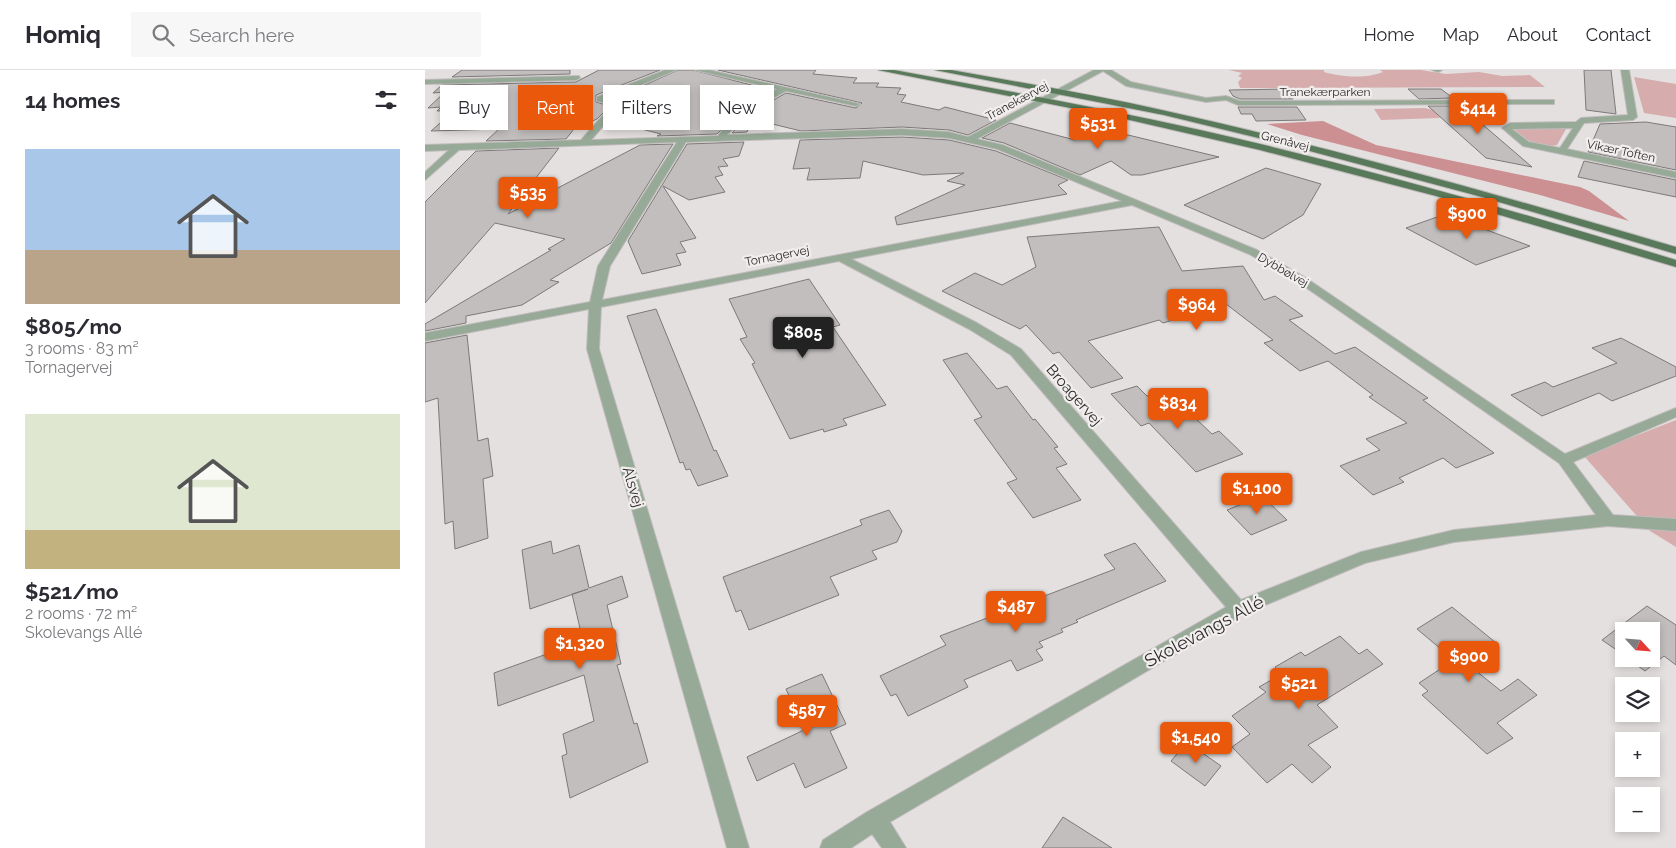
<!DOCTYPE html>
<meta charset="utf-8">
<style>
:root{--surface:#fff;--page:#f7f7f7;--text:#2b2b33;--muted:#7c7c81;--line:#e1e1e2;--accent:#ea580c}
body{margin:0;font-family:Raleway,sans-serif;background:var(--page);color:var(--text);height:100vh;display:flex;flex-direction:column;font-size:19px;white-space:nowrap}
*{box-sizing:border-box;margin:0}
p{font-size:16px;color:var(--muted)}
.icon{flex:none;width:28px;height:28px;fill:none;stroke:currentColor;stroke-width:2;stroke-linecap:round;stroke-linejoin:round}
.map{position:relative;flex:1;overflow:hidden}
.sheet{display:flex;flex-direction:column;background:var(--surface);width:425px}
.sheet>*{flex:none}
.banner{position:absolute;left:15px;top:15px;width:475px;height:45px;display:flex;gap:10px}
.needle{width:32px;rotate:116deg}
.tools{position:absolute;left:1190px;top:552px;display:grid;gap:10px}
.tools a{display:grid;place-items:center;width:45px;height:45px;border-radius:0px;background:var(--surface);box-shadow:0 2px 8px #0003;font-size:25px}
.price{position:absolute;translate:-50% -42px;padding:0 11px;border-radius:5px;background:var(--accent);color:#fff;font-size:16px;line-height:32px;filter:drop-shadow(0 1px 2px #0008)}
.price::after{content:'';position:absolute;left:50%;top:30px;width:15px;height:11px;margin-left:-8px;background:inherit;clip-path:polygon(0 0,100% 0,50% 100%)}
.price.on{background:#222;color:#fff}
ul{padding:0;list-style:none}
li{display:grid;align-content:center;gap:10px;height:265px;padding:0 25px}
li span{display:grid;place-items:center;height:155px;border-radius:0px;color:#555}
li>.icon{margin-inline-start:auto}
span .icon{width:90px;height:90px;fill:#fffc;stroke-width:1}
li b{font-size:21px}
h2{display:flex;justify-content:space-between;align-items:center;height:60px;padding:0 25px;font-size:21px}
.tag{padding:0 18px;border-radius:0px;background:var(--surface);box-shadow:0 2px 8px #0003;font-size:18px;line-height:45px}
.tag.on{background:var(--accent);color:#fff}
header{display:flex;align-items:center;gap:30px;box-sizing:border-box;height:70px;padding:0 25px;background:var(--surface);border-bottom:1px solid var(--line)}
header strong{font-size:24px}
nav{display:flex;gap:28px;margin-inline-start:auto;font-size:18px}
.search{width:350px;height:45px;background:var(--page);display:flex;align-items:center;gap:12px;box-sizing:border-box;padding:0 18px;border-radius:0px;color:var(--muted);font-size:19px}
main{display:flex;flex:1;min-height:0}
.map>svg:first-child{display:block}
.green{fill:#d6acad}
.forest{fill:#cc9093}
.building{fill:#c2bebe;stroke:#7d7979}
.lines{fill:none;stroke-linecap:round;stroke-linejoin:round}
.minor-casing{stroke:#c0bcbc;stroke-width:2}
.major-casing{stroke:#c0bcbc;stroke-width:2}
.minor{fill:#97a997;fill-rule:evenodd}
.major{fill:#587a5a;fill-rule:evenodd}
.labels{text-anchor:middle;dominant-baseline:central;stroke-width:4.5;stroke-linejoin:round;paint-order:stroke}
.far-street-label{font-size:12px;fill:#2c2a2a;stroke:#f2eeee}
.street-label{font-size:15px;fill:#2c2a2a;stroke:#f2eeee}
.near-street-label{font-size:18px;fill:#2c2a2a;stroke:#f2eeee}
</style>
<header>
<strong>Homiq</strong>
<div class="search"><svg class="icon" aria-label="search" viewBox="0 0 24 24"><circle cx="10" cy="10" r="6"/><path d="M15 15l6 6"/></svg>Search here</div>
<nav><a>Home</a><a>Map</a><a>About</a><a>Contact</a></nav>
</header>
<main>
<section class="sheet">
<h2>14 homes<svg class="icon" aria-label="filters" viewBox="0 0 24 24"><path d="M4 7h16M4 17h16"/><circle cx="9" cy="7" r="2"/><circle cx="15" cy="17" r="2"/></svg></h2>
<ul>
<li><span style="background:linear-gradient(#a9c7e8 65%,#b9a48a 0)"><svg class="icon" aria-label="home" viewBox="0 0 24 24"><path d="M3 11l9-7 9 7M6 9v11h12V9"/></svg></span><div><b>$805/mo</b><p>3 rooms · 83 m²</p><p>Tornagervej</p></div></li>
<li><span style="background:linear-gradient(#dfe7d0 75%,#c2b280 0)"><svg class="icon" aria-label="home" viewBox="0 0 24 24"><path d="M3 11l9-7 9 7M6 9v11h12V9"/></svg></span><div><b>$521/mo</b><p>2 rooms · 72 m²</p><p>Skolevangs Allé</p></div></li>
</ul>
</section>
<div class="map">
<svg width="1251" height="778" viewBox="0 0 1251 778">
<rect width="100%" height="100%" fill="#e5e0e0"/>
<path class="green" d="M 804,0 L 899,0 L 899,2 C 915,7 942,9 958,2 L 955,0 L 996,0 L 1021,4 L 1054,2 L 1077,6 L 1105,5 L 1120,17 L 815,18 L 813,12 L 817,8 L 813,6 L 817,3 Z
M 1209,7 L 1251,14 L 1251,48 L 1219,43 Z
M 1000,38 L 1008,40 L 1015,48 L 956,50 L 949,39 Z
M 1096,58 L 1138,58 L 1141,59 L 1132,75 C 1114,79 1103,71 1090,60 Z
M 1251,350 L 1251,477 L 1225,461 L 1159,386 Z"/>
<path class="forest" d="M 898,51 L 951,75 L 1155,117 L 1164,121 L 1204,151 L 1115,125 L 877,65 L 842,54 Z"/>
<path class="building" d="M 37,0 L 145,0 L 145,4 L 27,7 Z
M 174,0 L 235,0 L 171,25 L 171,32 L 188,37 L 179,42 L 172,49 L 149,59 L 141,69 L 61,71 L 74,59 L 6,61 L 30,40 L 12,41 L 16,37 L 3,38 L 20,22 L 8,23 L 17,15 L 151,12 Z
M 253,0 L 268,0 L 346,20 L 318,37 L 292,64 L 232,66 L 236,64 L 185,51 L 206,35 L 189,29 Z
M 293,0 L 391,0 L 388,4 L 432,8 L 428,13 L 454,13 L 451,17 L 476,18 L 472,24 L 481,25 L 476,32 L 514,40 L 520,37 L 571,50 L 543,65 L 524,60 L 477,57 L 376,61 L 327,49 L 322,62 L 307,63 L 327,42 L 361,23 L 431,38 L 437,33 Z
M 1159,0 L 1186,0 L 1191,44 L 1161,40 Z
M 862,19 L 868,29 L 815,29 L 808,26 L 804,20 Z
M 983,19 L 1016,19 L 1028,28 L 994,29 Z
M 1003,36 L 1036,36 L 1107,97 L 1061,88 Z
M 813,37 L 872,37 L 881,50 L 831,51 L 827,44 L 816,44 Z
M 1221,52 L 1251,57 L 1251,100 L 1163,82 L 1175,54 Z
M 585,53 L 650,70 L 670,57 L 794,87 L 717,105 L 706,105 L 686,91 L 655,105 L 579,73 L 557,68 Z
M 477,67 L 524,70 L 571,81 L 643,110 L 633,115 L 642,124 L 472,155 L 470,147 L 540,115 L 522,111 L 539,103 L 498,105 L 438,91 L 435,108 L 382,110 L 385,98 L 368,99 L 375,70 Z
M 319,72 L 314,86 L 298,89 L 303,96 L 293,97 L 298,105 L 290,107 L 300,122 L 264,130 L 238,116 L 271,168 L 255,172 L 261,182 L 251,184 L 256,195 L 217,204 L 203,171 L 262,74 Z
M 248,74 L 186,173 L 125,210 L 134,212 L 97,235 L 41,246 L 41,253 L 0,261 L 0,254 L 126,180 L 123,179 L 140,169 L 70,153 L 0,233 L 0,132 L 51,81 L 134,78 L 83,144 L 215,75 Z
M 1159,91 L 1251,110 L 1251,127 L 1153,107 Z
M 841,98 L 896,114 L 878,145 L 838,169 L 759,135 Z
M 1012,147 L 1048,157 L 1051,156 L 1105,176 L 1051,195 L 981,158 Z
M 734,157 L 757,201 L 818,196 L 839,230 L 850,226 L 878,246 L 864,250 L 910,284 L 930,277 L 1003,328 L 998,330 L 1069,383 L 1031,398 L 1018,388 L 974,408 L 979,412 L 948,425 L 915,396 L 955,380 L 941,369 L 982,353 L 944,327 L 948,325 L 903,291 L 875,301 L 839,273 L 848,270 L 801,234 L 738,253 L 734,250 L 663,271 L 698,308 L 666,318 L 634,282 L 628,284 L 601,255 L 595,259 L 517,221 L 550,203 L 577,215 L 611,197 L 602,167 Z
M 384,209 L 415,255 L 408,257 L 461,335 L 418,349 L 422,355 L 399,362 L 398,359 L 365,369 L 327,294 L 330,293 L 315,269 L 322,267 L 304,229 Z
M 231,239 L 289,381 L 291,380 L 303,406 L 273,416 L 265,399 L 261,400 L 258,392 L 255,393 L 202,246 Z
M 42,265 L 53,371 L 63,368 L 68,406 L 58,409 L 63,468 L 30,479 L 28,451 L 20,454 L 13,328 L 0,332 L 0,273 Z
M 1196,268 L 1251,297 L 1251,306 L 1187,331 L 1174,323 L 1117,346 L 1086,325 L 1120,312 L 1128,317 L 1192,293 L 1167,278 Z
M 542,283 L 572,319 L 582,316 L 608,350 L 610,349 L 633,377 L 629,378 L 642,394 L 631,398 L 656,430 L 608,448 L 582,413 L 592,409 L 549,350 L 557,347 L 518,290 Z
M 712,316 L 722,326 L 728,324 L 755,351 L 768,346 L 787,364 L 794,361 L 818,384 L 771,402 L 724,353 L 716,356 L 686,324 Z
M 837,426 L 862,450 L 826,465 L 802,440 Z
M 464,440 L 477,461 L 472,472 L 447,481 L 452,489 L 405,507 L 414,525 L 324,560 L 316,540 L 311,542 L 298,507 L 437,455 L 435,450 Z
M 126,471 L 128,484 L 154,475 L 164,518 L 197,506 L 203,527 L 182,535 L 196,594 L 192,595 L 209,654 L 212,653 L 223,692 L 145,728 L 137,686 L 142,684 L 138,664 L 169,651 L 159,605 L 73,636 L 69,603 L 158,571 L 147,524 L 163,519 L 105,539 L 97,480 Z
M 710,473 L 741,511 L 651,550 L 653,552 L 636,559 L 638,562 L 614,572 L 618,577 L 611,580 L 618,590 L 592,601 L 586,590 L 539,610 L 543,617 L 483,646 L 471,624 L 466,626 L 455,606 L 521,575 L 515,566 L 690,499 L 679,485 Z
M 1222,536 L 1251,555 L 1251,595 L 1239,586 L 1220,601 L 1203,589 L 1226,589 L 1226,561 L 1199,561 L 1199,585 L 1177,570 Z
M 1027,537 L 1070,572 L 1040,592 L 1076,621 L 1093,609 L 1112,625 L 1072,653 L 1088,668 L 1062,684 L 997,625 L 1003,621 L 994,613 L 1029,590 L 992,559 Z
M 915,566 L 934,584 L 942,579 L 958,594 L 892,635 L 913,657 L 883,675 L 906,697 L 887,713 L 867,694 L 842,713 L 807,677 L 825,664 L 807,646 L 841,622 L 834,617 L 857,604 L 850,597 L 876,582 L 880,586 Z
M 397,604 L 421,654 L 405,661 L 422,698 L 380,718 L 369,693 L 332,711 L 322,687 L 379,660 L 361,619 Z
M 762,672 L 796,696 L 780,716 L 746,691 Z
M 638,747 L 687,778 L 617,778 Z"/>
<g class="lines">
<g class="minor-casing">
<path id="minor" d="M 240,0 L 251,0 L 183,29 L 204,35 L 186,47 L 166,70 L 293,66 C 309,43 327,31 352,19 L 270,0 L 284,0 L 435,34 L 431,36 L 361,21 L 326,40 L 302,65 L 477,59 L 524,62 L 543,67 L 669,0 L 686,0 L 706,12 L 781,28 L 801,26 L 815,31 L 1129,30 L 1129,34 L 1126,34 L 813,35 L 801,30 L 781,32 L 701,16 L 678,1 L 552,69 L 578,75 L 832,180 L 881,208 L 1140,384 L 1251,338 L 1251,347 L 1148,392 L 1188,445 L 1251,449 L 1251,461 L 1183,456 L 1029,472 L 940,493 L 819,544 L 465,752 L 481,778 L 457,778 L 447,764 L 426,778 L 395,778 L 398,770 L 442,742 L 801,537 L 586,285 L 544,259 L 414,191 L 176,237 L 174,279 L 324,778 L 302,778 L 162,279 L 164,239 L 0,271 L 0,263 L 165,232 L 173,196 L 252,72 L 34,80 L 0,110 L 0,102 L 24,80 L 0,81 L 0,75 L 156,70 L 180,43 L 193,36 L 172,31 L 172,27 ZM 477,65 L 524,68 L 572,79 L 697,131 L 177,230 L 185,196 L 261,72 ZM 707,135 L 824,184 L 873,212 L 1134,393 L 1171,445 L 1029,460 L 936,482 L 816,530 L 596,279 L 552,253 L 426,189 Z
M 1007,0 L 1017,0 L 1013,2 Z
M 1196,0 L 1204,0 L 1212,47 L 1208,50 L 1159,53 L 1142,79 L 1251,102 L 1251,108 L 1098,76 L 1077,58 L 1085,53 L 1151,52 L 1156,48 L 1203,45 ZM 1148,58 L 1135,78 L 1104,72 L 1087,59 Z
M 154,6 L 155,8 L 151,10 L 0,14 L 0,10 Z"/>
</g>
<g class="major-casing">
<path id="major" d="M 453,0 L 469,0 C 571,19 673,37 775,60 C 935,96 1094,142 1251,190 L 1251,197 L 1011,126 L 835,80 L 696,48 Z
M 510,0 L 526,0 C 598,13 670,25 741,41 C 913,79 1082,127 1251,177 L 1251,184 L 1057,127 L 866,76 L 739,45 Z"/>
</g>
<use href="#minor" class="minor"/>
<use href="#major" class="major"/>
</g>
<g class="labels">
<g class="far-street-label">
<text x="900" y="22">Tranekærparken</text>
<text transform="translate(592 31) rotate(-28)">Tranekærvej</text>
<text transform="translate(860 71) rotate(14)">Grenåvej</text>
<text transform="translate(1196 81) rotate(12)">Vikær Toften</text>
<text transform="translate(352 186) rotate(-11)">Tornagervej</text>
<text transform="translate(858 200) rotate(30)">Dybbølvej</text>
</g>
<g class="street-label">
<text transform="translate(649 325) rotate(49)">Broagervej</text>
<text transform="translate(208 417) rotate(74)">Alsvej</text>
</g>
<g class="near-street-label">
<text transform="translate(779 561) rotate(-28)">Skolevangs Allé</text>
</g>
</g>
</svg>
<div class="tools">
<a><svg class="needle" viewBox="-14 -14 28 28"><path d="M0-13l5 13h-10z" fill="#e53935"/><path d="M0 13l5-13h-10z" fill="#7c7c81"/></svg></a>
<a><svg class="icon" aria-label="layers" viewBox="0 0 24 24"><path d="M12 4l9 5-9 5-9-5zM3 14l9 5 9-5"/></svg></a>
<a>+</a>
<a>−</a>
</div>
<b class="price" style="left:1053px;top:65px">$414</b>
<b class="price" style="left:673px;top:80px">$531</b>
<b class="price" style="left:103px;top:149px">$535</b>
<b class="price" style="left:1042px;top:170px">$900</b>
<b class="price" style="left:772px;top:261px">$964</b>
<b class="price on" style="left:378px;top:289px">$805</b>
<b class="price" style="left:753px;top:360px">$834</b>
<b class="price" style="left:832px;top:445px">$1,100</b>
<b class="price" style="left:591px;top:563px">$487</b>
<b class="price" style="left:155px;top:600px">$1,320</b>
<b class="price" style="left:1044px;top:613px">$900</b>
<b class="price" style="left:874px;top:640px">$521</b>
<b class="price" style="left:382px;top:667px">$587</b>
<b class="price" style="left:771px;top:694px">$1,540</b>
<div class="banner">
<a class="tag">Buy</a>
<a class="tag on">Rent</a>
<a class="tag">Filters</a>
<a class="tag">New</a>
</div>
</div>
</main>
